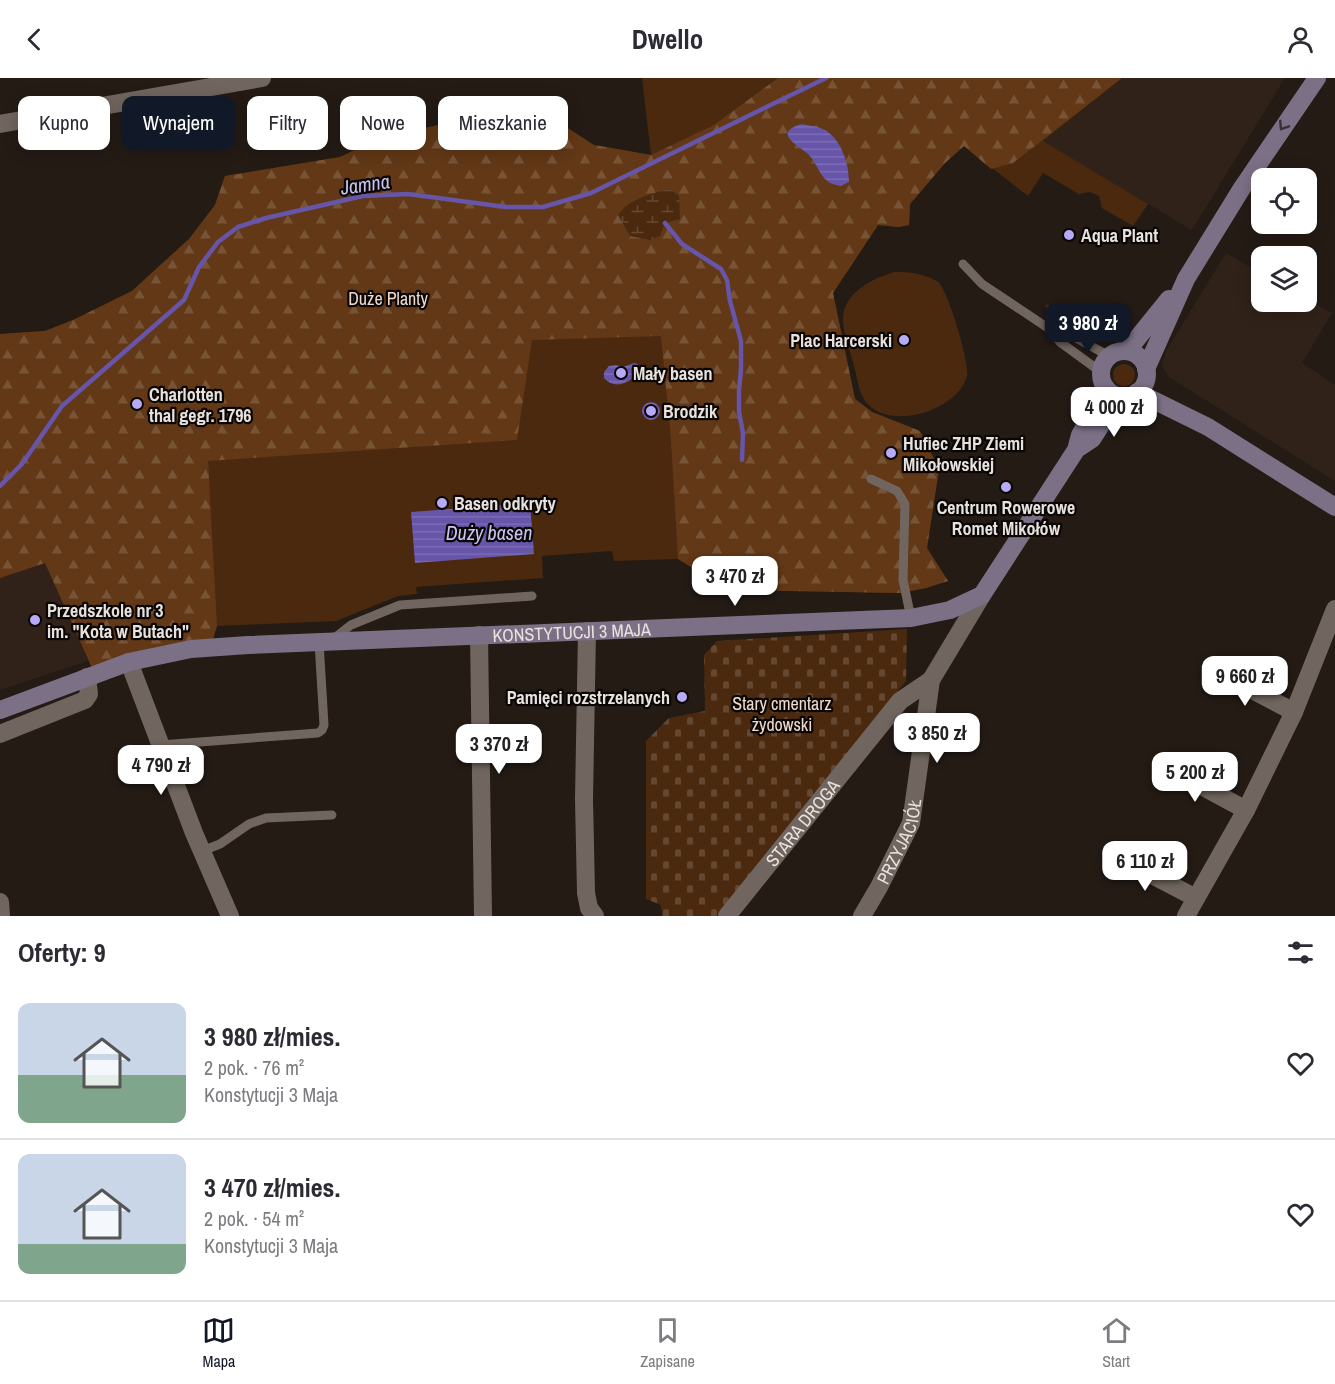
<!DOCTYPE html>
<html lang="pl">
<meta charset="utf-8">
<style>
:root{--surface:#fff;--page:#f2f2f3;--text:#2b2b33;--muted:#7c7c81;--line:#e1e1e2;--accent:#111827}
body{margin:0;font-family:"Archivo Narrow",sans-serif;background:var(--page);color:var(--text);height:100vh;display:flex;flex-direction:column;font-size:22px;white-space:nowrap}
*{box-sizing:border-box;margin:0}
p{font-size:20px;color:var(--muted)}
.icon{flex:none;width:33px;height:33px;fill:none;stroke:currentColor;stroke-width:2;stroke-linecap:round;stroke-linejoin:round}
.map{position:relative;height:838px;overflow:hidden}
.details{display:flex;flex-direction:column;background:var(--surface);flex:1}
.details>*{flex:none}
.hud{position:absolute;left:18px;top:18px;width:600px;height:54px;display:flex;gap:12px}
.fabs{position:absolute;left:1251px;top:90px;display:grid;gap:12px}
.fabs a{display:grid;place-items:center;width:66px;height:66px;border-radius:12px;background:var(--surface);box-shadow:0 3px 15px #0003;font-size:30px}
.price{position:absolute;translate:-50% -51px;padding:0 14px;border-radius:12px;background:#fff;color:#222;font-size:20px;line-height:39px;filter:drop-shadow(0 2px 3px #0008)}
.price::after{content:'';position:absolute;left:50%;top:36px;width:18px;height:14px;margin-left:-9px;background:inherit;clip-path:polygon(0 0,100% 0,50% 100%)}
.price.active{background:var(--accent);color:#fff}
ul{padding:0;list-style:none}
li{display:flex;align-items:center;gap:18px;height:150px;padding:0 18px}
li+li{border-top:2px solid var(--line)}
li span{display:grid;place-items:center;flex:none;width:168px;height:120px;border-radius:12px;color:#555}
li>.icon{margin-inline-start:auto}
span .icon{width:72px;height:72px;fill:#fffc;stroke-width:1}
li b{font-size:26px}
h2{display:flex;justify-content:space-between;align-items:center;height:72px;padding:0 18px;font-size:26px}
.chip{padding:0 21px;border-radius:12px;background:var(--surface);box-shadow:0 3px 15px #0003;font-size:21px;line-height:54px}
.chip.active{background:var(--accent);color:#fff}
header{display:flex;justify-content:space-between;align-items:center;height:78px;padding:0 18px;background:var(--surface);font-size:27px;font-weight:700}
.tab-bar{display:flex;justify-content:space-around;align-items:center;height:84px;border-top:2px solid var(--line);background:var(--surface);font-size:16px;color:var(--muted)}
.tab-bar a{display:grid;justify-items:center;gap:3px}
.tab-bar .active{color:var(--accent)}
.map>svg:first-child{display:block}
.built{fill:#302218}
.green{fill:#4a290f}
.forest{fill:url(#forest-firs)}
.wetland{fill:url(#wetland-marsh)}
.cemetery{fill:url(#cemetery-stones)}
.water{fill:url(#water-rules)}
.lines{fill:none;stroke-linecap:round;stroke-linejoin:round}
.stream{stroke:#6655a8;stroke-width:4.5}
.lane{stroke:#71665f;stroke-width:9}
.street{stroke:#71665f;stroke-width:18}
.secondary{stroke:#7c7086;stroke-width:18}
.oneway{stroke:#383039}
.poi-dot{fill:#b7abf8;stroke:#0a0605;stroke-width:2}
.labels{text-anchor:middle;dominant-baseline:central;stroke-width:4.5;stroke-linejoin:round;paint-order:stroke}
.poi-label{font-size:18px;font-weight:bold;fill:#e8e2de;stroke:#0a0605;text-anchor:start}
.park-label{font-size:18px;fill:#f0dacb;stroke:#0a0605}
.street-label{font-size:18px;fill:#e8e2de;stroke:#0a0605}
.water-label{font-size:20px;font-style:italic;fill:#c9c4f1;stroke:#0a0605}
</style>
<header><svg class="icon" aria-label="back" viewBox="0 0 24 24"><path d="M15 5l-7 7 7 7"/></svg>Dwello<svg class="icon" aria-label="person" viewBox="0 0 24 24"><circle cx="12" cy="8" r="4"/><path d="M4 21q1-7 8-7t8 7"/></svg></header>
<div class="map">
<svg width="1335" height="838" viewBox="0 0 1335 838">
<defs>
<pattern id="forest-firs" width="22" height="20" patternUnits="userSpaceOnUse" patternTransform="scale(1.5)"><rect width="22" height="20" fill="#623816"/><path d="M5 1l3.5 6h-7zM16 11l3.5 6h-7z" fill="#785437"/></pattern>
<pattern id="wetland-marsh" width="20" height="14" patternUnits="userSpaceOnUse" patternTransform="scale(1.5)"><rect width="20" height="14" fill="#4a290f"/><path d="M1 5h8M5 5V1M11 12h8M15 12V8" fill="none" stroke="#644832"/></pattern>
<pattern id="cemetery-stones" width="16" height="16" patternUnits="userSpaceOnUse" patternTransform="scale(1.5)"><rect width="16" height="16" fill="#4a290f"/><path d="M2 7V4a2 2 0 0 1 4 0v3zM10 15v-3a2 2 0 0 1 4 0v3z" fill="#644832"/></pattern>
<pattern id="water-rules" width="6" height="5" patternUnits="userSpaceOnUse" patternTransform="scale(1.5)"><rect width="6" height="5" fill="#6655a8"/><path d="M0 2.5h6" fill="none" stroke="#7c6db4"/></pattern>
</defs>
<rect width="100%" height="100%" fill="#241b15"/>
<path class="built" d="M 1122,0 L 1285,0 L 1192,152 L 1042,63 Z
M 1226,175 L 1261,195 L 1262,224 L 1306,224 L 1307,221 L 1332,235 L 1302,285 L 1335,307 L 1335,403 L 1169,299 L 1162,288 L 1166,273 Z
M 45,485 L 88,583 L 0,612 L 0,500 Z"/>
<path class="green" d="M 642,0 L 1122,0 L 1043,63 L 1148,126 L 1133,148 L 1102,130 L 1099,118 L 1090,114 L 1079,116 L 1043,95 L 1028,118 L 964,68 L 945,85 L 910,126 L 909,147 L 899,149 L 878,147 L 833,215 L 855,321 L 872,334 L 920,353 L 939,391 L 927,470 L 948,503 L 926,510 L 900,515 L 728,512 L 678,481 L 614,483 L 612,473 L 542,478 L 543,500 L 416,509 L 417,516 L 398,518 L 336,543 L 217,548 L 213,561 L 92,590 L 45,485 L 0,500 L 0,256 L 45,253 L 73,242 L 132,213 L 189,161 L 215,127 L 225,98 L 340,79 L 382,59 L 514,31 L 546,36 L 594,67 L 651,77 Z
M 894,194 C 909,194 925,195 938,204 C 948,212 970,285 967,298 C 958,331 897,351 871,329 C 859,320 858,302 854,288 C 851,275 842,252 843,240 C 844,214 874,200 894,194 Z
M 1047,226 L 1086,244 L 1095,241 L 1104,246 L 1113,244 L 1128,253 L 1116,260 L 1103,258 L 1045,229 Z
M1113 297a11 11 0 1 1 22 0a11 11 0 1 1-22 0Z"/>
<path class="forest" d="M 778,0 L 1122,0 L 1013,85 L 991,91 L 964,68 L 945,85 L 910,126 L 909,147 L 899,149 L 878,147 L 833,215 L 855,321 L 872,334 L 920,353 L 939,391 L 927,470 L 948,503 L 926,510 L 900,515 L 728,512 L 678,481 L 671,361 L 661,258 L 532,262 L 517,362 L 208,383 L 217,548 L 213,561 L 92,590 L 45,485 L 0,500 L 0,256 L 45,253 L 73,242 L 132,213 L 189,161 L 215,127 L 225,98 L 340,79 L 382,59 L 514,31 L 546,36 L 594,67 L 651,77 L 714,47 Z"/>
<path class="wetland" d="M 670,111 L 679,118 L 680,141 L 665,145 L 660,158 L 650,162 L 630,158 L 618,137 C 630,120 651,116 670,111 Z"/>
<path class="cemetery" d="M 907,551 L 906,603 L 717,838 L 662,838 L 661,827 L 646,821 L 646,663 L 669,640 L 705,633 L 704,577 L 717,563 Z"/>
<path class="water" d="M 802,46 C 810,48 818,48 825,52 C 842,62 849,87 849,104 L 841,108 C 819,105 821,90 809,77 C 803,70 769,55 802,46 Z
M 634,285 L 638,286 L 638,296 C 628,305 615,312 604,300 L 604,294 L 609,288 L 616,287 L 623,289 Z
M642 333a9 9 0 1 1 18 0a9 9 0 1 1-18 0Z
M 530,425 L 534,476 L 415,485 L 411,434 Z"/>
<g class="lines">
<path class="stream" d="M 665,145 L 682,166 L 721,191 L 727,202 L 730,223 L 741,263 L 741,291 L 739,312 L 739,334 L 743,355 L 742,382
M 0,408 L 22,386 L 62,328 L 184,222 L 199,189 L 218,164 L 238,149 L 266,140 L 363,118 L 408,116 L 506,129 L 543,129 L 591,115 L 826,0"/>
<path class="lane" d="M 963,186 L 982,206 L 1051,252 L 1060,264 L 1101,294
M 1051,252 L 1067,255 L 1109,278
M 871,401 L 897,413 L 905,426 L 903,502 L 911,540
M 333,561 L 351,547 L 400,527 L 532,518
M 160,667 L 318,655 L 322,652 L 324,647 L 319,564
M 202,773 L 220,766 L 249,746 L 266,740 L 332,737"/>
<g class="street">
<path d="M 0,46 L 262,0"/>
<path d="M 587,553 L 584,721 L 586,815 L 589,830 L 595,838"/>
<path d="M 479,557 L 483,838"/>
<path d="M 129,584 L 194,755 L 230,838"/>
<path d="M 1214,592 L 1294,634"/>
<path d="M 0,656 L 85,622 L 89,616 L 87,599"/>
<path d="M 1161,686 L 1246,732"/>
<path d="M 1112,776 L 1196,820"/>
<path d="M 0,824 L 1,838"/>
<path id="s1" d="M 727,838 L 900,623 L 931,602"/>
<path id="s2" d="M 862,838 L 879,809 L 911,745 L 931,602 L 982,517"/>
<path d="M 1186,838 L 1246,732 L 1294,634 L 1335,531"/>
</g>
<g class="secondary">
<path d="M 1127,273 L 1169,221"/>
<circle cx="1124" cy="296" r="23"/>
<path d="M 1146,291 L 1186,201 L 1242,110 L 1317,0"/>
<path d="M 1137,314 L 1208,349 L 1335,429"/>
<path d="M 1080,369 L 1092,361 L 1120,318"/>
<path id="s3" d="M 0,632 L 129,584 L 191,571 L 248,567 L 911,540 L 950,532 L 982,517 L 1076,372 L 1080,357 L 1106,310"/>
</g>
</g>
<defs><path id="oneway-chevron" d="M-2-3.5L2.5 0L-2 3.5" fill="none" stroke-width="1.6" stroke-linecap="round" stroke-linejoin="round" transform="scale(1.5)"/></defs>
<use class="oneway" href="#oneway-chevron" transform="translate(1283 48) rotate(123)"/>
<g class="poi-dot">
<circle cx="1069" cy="157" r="6"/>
<circle cx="904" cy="262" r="6"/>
<circle cx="621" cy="295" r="6"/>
<circle cx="137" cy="326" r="6"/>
<circle cx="651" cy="333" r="6"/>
<circle cx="891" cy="375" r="6"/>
<circle cx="1006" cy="409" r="6"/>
<circle cx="442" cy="425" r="6"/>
<circle cx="35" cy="542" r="6"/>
<circle cx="682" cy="619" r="6"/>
</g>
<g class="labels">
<g class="poi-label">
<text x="1081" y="157">Aqua Plant</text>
<text x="892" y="262" text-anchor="end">Plac Harcerski</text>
<text x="633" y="295">Mały basen</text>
<text x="149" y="316">Charlotten<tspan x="149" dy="21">thal gegr. 1796</tspan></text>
<text x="663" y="333">Brodzik</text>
<text x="903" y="365">Hufiec ZHP Ziemi<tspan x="903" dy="21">Mikołowskiej</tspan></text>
<text x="454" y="425">Basen odkryty</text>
<text x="1006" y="429" text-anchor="middle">Centrum Rowerowe<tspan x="1006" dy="21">Romet Mikołów</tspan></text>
<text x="47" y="532">Przedszkole nr 3<tspan x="47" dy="21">im. "Kota w Butach"</tspan></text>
<text x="670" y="619" text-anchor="end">Pamięci rozstrzelanych</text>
</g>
<g class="park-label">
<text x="388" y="220">Duże Planty</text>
<text x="782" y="625">Stary cmentarz<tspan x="782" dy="21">żydowski</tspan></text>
</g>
<g class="street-label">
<text stroke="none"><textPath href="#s3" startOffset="582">KONSTYTUCJI 3 MAJA</textPath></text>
<text stroke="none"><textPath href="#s1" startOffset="120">STARA DROGA</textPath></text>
<text stroke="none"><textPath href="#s2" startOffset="84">PRZYJACIÓŁ</textPath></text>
</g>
<g class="water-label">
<text transform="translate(365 106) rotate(-8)">Jamna</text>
<text x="489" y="454">Duży basen</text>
</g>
</g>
</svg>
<div class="fabs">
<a><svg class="icon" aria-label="locate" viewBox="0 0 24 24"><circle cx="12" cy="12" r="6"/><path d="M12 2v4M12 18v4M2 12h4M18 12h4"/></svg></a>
<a><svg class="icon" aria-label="layers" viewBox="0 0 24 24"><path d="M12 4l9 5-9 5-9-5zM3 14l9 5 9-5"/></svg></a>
</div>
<b class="price active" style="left:1088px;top:276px">3 980 zł</b>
<b class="price" style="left:1114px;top:360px">4 000 zł</b>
<b class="price" style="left:735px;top:529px">3 470 zł</b>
<b class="price" style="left:1245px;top:629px">9 660 zł</b>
<b class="price" style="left:937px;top:686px">3 850 zł</b>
<b class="price" style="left:499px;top:697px">3 370 zł</b>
<b class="price" style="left:161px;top:718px">4 790 zł</b>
<b class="price" style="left:1195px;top:725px">5 200 zł</b>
<b class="price" style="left:1145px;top:814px">6 110 zł</b>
<div class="hud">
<a class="chip">Kupno</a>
<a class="chip active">Wynajem</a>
<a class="chip">Filtry</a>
<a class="chip">Nowe</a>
<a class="chip">Mieszkanie</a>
</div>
</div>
<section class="details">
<h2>Oferty: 9<svg class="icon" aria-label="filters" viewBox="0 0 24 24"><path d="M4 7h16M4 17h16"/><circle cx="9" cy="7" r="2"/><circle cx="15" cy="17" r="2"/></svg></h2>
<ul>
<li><span style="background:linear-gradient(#c9d6e8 60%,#7fa58c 0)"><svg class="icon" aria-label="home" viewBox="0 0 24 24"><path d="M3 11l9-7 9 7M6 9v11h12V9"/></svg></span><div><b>3 980 zł/mies.</b><p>2 pok. · 76 m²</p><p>Konstytucji 3 Maja</p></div><svg class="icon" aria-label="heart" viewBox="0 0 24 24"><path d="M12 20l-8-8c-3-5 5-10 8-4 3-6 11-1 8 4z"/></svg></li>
<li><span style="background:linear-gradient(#c9d6e8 75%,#7fa58c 0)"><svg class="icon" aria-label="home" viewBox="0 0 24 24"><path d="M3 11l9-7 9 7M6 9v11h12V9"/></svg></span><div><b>3 470 zł/mies.</b><p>2 pok. · 54 m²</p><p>Konstytucji 3 Maja</p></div><svg class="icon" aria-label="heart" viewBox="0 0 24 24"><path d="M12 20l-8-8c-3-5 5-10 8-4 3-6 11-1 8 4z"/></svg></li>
</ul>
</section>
<nav class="tab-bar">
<a class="active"><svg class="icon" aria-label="map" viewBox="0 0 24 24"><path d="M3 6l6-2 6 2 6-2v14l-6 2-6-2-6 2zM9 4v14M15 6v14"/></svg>Mapa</a>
<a><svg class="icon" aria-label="saved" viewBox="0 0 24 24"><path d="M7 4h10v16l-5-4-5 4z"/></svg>Zapisane</a>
<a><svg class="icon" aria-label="home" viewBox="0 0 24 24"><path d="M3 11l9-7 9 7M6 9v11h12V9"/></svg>Start</a>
</nav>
